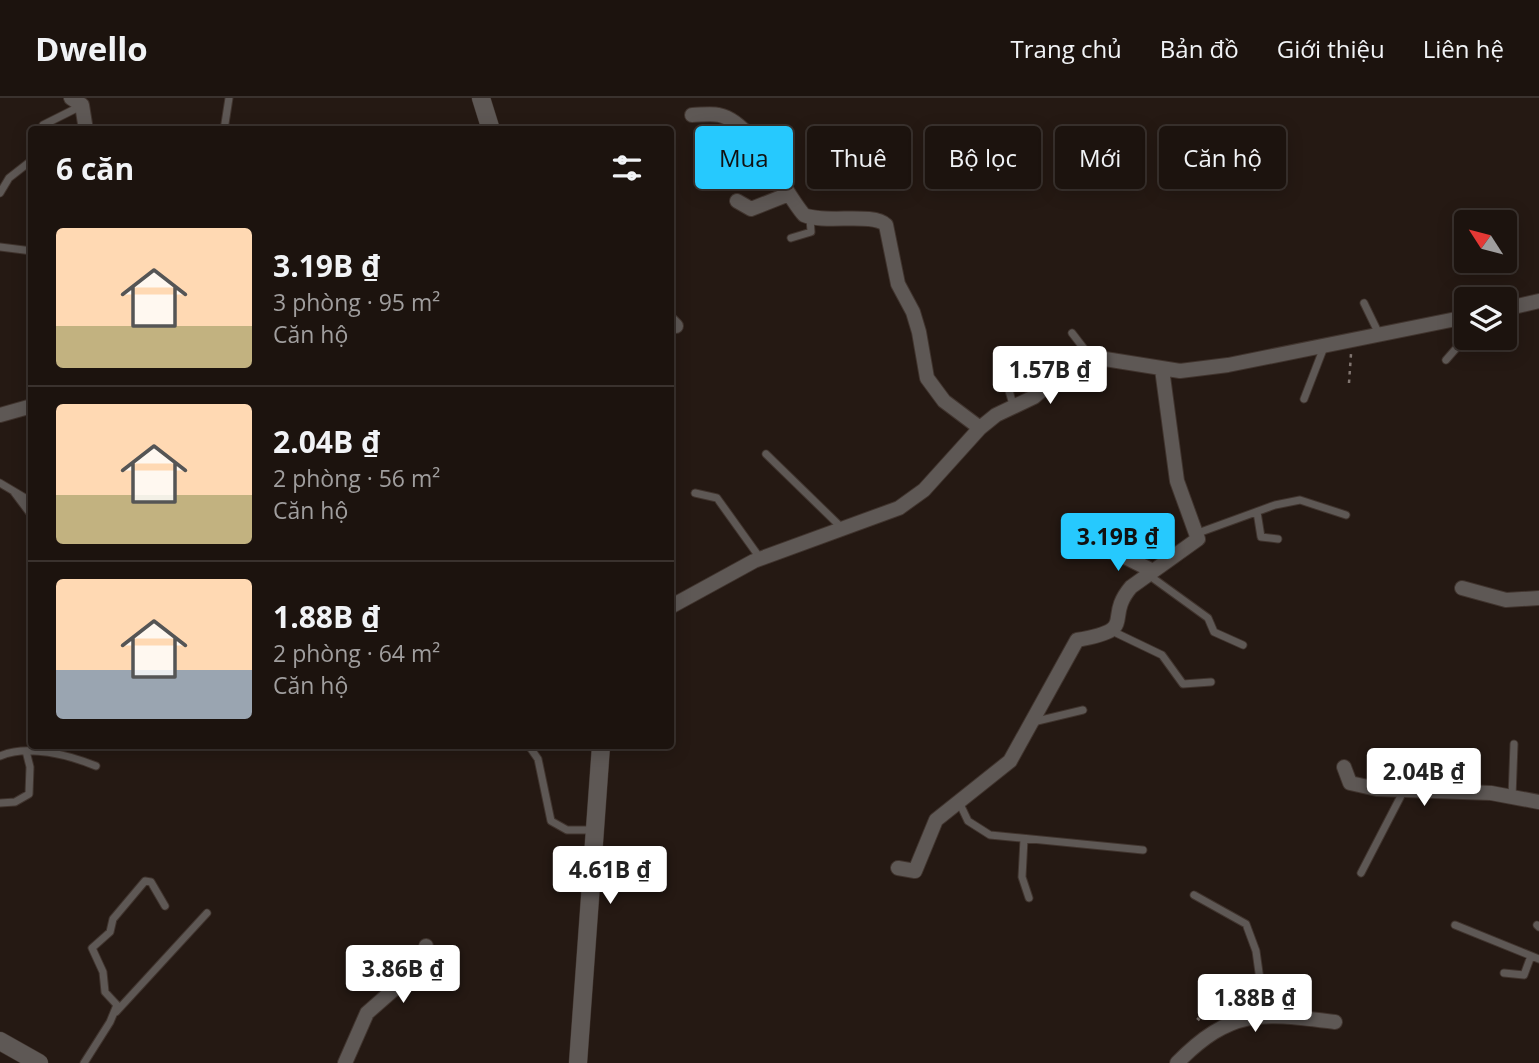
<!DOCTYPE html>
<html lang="vi">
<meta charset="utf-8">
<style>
:root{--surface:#1c130e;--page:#29201c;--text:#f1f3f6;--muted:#a09e9e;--line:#3a322e;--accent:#26c9fe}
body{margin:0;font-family:"Open Sans",sans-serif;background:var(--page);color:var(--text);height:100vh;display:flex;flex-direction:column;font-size:26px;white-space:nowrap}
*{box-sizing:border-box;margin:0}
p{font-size:23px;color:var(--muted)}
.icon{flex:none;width:38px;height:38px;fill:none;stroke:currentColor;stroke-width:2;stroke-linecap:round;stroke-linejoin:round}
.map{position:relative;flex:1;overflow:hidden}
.panel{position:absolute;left:28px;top:28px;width:646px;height:623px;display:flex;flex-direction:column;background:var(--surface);border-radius:7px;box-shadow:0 4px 18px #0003,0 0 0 2px var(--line)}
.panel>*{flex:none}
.guide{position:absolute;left:695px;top:28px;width:665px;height:63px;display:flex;gap:14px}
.needle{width:46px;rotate:306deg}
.buttons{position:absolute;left:1454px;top:112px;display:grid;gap:14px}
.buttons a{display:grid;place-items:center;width:63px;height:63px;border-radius:7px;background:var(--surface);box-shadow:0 4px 18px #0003,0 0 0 2px var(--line);font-size:35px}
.price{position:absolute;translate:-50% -60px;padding:0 16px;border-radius:7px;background:#fff;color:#222;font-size:23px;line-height:46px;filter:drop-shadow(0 2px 4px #0008)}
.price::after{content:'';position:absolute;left:50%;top:42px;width:21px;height:16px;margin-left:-10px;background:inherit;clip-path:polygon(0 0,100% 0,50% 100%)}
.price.selected{background:var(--accent);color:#111}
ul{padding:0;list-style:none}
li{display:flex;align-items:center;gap:21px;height:175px;padding:0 28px}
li+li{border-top:2px solid var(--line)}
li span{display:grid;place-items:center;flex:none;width:196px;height:140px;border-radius:7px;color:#555}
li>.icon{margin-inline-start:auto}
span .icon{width:84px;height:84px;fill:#fffc;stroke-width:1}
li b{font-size:30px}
h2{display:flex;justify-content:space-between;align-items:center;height:84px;padding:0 28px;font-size:30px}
.chip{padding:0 24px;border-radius:7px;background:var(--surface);box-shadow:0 4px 18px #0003,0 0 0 2px var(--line);font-size:24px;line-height:63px}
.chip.selected{background:var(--accent);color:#111}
header{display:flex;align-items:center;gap:42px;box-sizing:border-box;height:98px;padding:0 35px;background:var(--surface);border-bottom:2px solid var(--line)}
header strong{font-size:33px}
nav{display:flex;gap:38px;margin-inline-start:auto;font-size:24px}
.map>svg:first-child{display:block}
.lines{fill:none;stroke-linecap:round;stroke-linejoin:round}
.service-casing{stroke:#40342e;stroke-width:9}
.minor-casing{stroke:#40342e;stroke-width:16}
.tertiary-casing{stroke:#40342e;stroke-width:19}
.path{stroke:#807570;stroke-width:2.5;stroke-dasharray:3.5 5;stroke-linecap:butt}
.service{stroke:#5e5855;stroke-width:7}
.minor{stroke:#5e5855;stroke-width:14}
.tertiary{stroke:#5e5855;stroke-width:18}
</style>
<header>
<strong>Dwello</strong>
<nav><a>Trang chủ</a><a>Bản đồ</a><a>Giới thiệu</a><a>Liên hệ</a></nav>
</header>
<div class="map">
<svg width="1539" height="965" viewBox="0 0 1539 965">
<rect width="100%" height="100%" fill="#251913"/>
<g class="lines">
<g class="service-casing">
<path id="service" d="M 40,32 L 43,27 L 81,8
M 224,32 L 229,0
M 0,95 L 9,80 L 32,62
M 791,140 L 811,134 L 810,120
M 0,149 L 32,153
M 1364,205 L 1379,236
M 1072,235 L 1092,261
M 1446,262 L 1466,239
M 1001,265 L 1014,310
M 1304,301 L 1324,249
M 766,356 L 843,431
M 0,385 L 32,404
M 14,394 L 32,418
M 695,395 L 717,400 L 760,460
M 1257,414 L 1261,439 L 1278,441
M 1198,435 L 1275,407 L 1300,402 L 1346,417
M 1150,478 L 1208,520 L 1214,534 L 1243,547
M 1112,533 L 1162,557 L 1183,586 L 1211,584
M 1033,624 L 1083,612
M 529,648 L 538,661 L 551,723 L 567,732 L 592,732
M 0,658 C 28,646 69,657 96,668
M 1512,699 L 1514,646
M 959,704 L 968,723 L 990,737 L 1143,752
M 0,705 L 15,704 L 29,696 L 30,669 L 26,653
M 1024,741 L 1022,779 L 1029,800
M 1361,775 L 1404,692
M 1194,797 L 1246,826 L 1256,853 L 1265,918
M 1455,827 L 1539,861
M 1537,827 L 1539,829
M 373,875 L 390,895
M 1504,875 L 1524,877 L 1531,858
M 116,914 L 207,815
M 84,965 L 110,924 L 117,907 L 105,894 L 103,874 L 92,850 L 110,834 L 113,821 L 145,783 L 151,784 L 165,808"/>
</g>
<g class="minor-casing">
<path id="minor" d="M 71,0 L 82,7 L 86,32
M 692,17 C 700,17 711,15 719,17 C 754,24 782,92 804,117 C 825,126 873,114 886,127 L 898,186 L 913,214 L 919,234 L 927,280 L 944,303 L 980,330
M 737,103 L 751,111 L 789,96
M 1505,211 L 1539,203
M 670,222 L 676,228
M 0,317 L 32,308
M 1092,450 L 1117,455 L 1153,473
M 1462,490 L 1506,502 L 1539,500
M 670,509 L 754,463 L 899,410 L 924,392 L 980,330 L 996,317 L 1034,299 L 1075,264 L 1105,261 L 1180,273 L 1228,267 L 1466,219
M 1344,669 L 1350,685 L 1377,691 L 1491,695 L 1539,704
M 898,770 L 915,773 L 936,722 L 1010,663 L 1077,542 C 1140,531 1103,522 1131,489 L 1198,441 L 1177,383 L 1162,271
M 345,965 L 367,915 L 425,864 L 426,848
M 1177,965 C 1232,909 1263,915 1335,924"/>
</g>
<g class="tertiary-casing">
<path id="tertiary" d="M 481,0 L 491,32
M 0,943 L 39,965
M 578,965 L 601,648"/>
</g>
<path class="path" d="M 1349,285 L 1351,256
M 1197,920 L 1203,925"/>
<use href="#service" class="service"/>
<use href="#minor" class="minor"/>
<use href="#tertiary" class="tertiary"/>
</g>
</svg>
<div class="buttons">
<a><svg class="needle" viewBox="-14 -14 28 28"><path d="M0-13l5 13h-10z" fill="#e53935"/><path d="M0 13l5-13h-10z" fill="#a09e9e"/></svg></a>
<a><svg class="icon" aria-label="layers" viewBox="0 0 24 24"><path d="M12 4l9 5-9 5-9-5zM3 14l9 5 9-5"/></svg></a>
</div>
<b class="price" style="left:1050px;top:308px">1.57B ₫</b>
<b class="price selected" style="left:1118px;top:475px">3.19B ₫</b>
<b class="price" style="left:1424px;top:710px">2.04B ₫</b>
<b class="price" style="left:610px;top:808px">4.61B ₫</b>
<b class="price" style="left:403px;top:907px">3.86B ₫</b>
<b class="price" style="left:1255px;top:936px">1.88B ₫</b>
<div class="guide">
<a class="chip selected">Mua</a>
<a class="chip">Thuê</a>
<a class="chip">Bộ lọc</a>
<a class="chip">Mới</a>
<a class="chip">Căn hộ</a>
</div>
<section class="panel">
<h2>6 căn<svg class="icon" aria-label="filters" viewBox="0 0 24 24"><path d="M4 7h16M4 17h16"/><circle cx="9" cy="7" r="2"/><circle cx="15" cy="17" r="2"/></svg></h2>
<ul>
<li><span style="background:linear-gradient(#ffd9b3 70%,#c2b280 0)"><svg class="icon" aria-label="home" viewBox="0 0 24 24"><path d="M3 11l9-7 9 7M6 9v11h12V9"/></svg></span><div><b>3.19B ₫</b><p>3 phòng · 95 m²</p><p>Căn hộ</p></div></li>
<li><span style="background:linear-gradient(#ffd9b3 65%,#c2b280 0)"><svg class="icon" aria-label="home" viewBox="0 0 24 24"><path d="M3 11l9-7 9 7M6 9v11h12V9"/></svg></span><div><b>2.04B ₫</b><p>2 phòng · 56 m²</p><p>Căn hộ</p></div></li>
<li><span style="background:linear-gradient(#ffd9b3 65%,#9aa5b1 0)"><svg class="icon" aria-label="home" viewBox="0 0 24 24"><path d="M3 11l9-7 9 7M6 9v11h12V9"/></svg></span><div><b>1.88B ₫</b><p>2 phòng · 64 m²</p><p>Căn hộ</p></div></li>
</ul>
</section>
</div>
